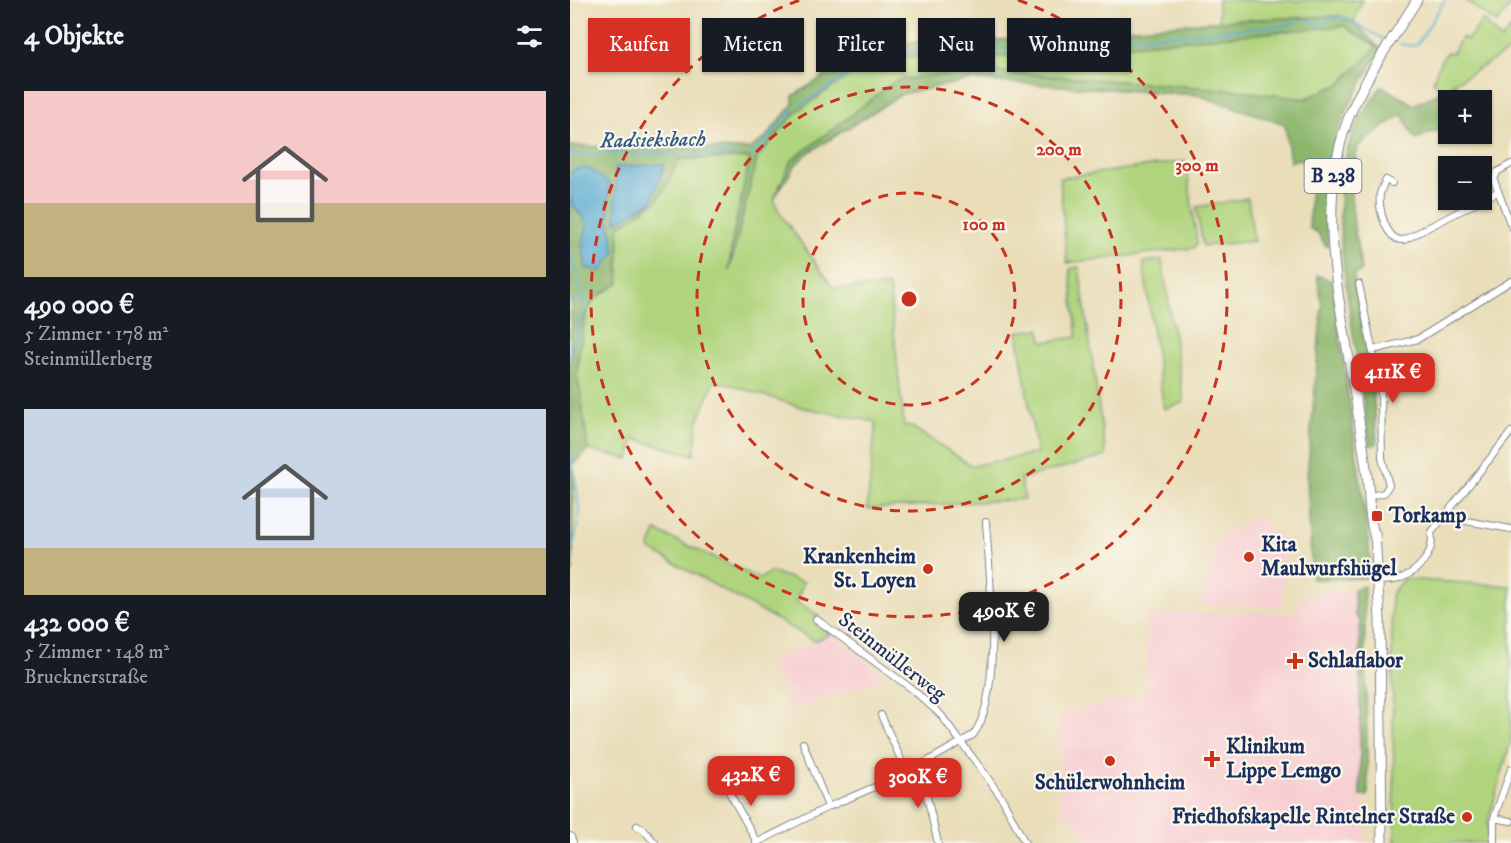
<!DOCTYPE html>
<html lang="de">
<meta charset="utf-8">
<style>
:root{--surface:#171b24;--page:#20242c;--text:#f1f3f6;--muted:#9ea1a6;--accent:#d93025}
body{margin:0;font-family:"IM FELL DW Pica",serif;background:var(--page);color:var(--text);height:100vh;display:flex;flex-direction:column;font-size:22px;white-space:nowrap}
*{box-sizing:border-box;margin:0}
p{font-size:20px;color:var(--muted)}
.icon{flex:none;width:33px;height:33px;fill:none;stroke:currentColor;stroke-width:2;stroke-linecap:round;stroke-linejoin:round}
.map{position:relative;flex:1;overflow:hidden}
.drawer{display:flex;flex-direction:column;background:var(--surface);width:570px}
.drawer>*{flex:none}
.guide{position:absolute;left:18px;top:18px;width:570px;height:54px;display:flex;gap:12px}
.tools{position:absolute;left:868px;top:90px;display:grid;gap:12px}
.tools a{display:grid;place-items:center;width:54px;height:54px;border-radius:0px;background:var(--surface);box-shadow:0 2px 4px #0004;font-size:30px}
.price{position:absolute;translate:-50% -51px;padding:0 14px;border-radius:12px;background:var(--accent);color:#fff;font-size:20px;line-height:39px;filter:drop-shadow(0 2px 3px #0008)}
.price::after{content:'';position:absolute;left:50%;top:36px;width:18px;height:14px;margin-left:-9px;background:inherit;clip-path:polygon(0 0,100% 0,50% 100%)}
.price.on{background:#222;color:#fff}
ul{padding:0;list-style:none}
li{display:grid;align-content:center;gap:12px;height:318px;padding:0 24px}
li span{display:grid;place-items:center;height:186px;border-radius:0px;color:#555}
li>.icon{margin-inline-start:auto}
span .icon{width:108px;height:108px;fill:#fffc;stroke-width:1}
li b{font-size:26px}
h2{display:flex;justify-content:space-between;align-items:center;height:72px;padding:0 24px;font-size:26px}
.pill{padding:0 21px;border-radius:0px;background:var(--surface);box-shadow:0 2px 4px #0004;font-size:21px;line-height:54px}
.pill.on{background:var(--accent);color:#fff}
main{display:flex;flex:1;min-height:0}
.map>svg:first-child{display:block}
.built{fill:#f7cfd2}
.green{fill:#b0d47d;stroke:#66826e;stroke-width:1.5}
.forest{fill:#8cb66c;stroke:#547265;stroke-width:1.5}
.water{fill:#56a9d1;stroke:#386c98;stroke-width:1.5}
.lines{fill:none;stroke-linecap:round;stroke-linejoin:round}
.stream{stroke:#56a9d1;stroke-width:2}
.street-casing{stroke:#82868c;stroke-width:8}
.secondary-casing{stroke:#82868c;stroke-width:10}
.primary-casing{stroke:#82868c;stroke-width:11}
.street{stroke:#fff;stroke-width:6}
.secondary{stroke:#fff;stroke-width:8}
.primary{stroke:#fff;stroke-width:9}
.ring{fill:none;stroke:#c8321e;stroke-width:3;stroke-dasharray:10 8}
.poi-dot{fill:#c8321e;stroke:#fbf7ec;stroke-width:2}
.labels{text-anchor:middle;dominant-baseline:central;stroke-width:4.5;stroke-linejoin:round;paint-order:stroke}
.shield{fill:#fbf7ec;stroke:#5e6b89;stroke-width:1.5}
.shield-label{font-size:20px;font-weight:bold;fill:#1b2f5e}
.poi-label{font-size:21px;font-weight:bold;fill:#1b2f5e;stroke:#fbf7ec;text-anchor:start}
.street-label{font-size:21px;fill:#1b2f5e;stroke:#fbf7ec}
.water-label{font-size:22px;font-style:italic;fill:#305a86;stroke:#fbf7ec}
.centre{fill:#c8321e;stroke:#fbf7ec;stroke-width:3}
.ring-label{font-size:18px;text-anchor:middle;font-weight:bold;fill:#c8321e;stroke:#fbf7ec;stroke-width:4.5;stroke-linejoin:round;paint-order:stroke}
</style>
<main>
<section class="drawer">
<h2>4 Objekte<svg class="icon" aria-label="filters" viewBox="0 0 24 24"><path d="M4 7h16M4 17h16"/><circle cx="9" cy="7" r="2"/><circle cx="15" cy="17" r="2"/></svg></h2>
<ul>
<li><span style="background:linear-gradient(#f6c9c9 60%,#c2b280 0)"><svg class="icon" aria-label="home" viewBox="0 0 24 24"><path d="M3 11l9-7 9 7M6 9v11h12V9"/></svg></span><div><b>490 000 €</b><p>5 Zimmer · 178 m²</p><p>Steinmüllerberg</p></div></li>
<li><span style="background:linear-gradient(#c9d6e8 75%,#c2b280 0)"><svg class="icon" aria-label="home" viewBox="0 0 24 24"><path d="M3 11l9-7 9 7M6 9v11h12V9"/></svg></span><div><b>432 000 €</b><p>5 Zimmer · 148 m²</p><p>Brucknerstraße</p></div></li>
</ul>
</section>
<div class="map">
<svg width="941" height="843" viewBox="0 0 941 843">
<rect width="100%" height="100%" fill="#fbf7ec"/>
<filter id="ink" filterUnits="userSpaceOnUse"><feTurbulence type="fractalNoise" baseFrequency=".0167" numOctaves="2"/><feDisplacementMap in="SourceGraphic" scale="12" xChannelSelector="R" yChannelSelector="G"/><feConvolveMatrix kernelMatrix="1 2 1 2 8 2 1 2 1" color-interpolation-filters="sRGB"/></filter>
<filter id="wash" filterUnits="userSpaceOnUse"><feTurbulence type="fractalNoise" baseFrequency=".008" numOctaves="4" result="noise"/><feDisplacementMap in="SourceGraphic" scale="24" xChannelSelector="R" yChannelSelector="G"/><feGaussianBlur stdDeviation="1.35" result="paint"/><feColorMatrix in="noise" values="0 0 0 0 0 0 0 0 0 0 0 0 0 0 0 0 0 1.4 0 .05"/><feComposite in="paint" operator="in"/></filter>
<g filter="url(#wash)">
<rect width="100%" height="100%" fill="#e9deb9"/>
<path class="built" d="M 686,516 L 716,543 L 712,606 L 630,605 L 649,538 Z
M 749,591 L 783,591 L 785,615 L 790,620 L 796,843 L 516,843 L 502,815 L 490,815 L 489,714 L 576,693 L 577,614 L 677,612 L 722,613 L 729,609 L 729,595 L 748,597 Z
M 261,634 L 317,677 L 220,711 L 200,660 Z"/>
<path class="green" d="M 648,0 L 792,0 L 784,22 L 770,16 L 649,21 Z
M 894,0 L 941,0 L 941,5 L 927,23 Z
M 913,20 L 931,40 L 941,28 L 941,50 L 884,83 L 879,89 L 871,91 L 863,81 L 871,60 L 878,52 L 882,53 L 892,37 L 897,40 Z
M 775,25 L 808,47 L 770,84 L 735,99 L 665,90 L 408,70 L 327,80 L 221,161 L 205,197 L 205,203 L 210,213 L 262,286 L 266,288 L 319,287 L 334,426 L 342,427 L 402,466 L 467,453 L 447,332 L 469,329 L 473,342 L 507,337 L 500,269 L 509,267 L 536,456 L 450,479 L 455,499 L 297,509 L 306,422 L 230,407 L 155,383 L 144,382 L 128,421 L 124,455 L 64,439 L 59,459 L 18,450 L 7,376 L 9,351 L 16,314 L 25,298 L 49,283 L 48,227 L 87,200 L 96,186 L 108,159 L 180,158 L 162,241 L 160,265 L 187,158 L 226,112 L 306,57 L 425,57 Z
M 616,161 L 627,243 L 624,248 L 497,263 L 490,178 Z
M 678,198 L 684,241 L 633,246 L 626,207 Z
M 592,260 L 614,402 L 594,409 L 573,262 Z
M 86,531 L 190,579 L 200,572 L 234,582 L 226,601 L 248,615 L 245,624 L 261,634 L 245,641 L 79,549 Z
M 833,579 L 941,586 L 941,741 L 918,821 L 918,843 L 825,843 L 821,595 Z"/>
<path class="forest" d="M 770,16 L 784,22 L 808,47 L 812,48 C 797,74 781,99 770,126 C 755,164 755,206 758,246 L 756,246 L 747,232 L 739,228 L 741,172 C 738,162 730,156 720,162 L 715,124 L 627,95 L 400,80 L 332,94 L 238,153 L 226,164 L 205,197 L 221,161 L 327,80 L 408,70 L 665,90 L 735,99 L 770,84 L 807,47 L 774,26 L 425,57 L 306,57 L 226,112 L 187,158 L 159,271 L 162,241 L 180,158 L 109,159 L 96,186 L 87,200 L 49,227 L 49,283 L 25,298 L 16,314 L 9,351 L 7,376 L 11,394 L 18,450 L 3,464 L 3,571 L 0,572 L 0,198 C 2,209 17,216 17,229 C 17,233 14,239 12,244 L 45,252 L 39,219 L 39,183 L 5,169 L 0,174 L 0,146 L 179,149 L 194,139 L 223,104 L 223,96 L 302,46 L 313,42 L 415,41 L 649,21 Z
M 884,83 L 892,100 L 879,100 L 879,126 L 845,139 L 832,114 L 788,146 L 780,185 L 785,234 L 792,271 L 783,275 L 803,391 L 807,444 L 800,445 C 794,406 788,366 782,327 C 773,265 761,202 780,141 C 786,121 800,102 812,86 L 844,105 C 855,99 877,91 884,83 Z
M 747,275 L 762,281 L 798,534 L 801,578 L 742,579 L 737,477 L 752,306 Z
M 794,586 L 798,796 L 790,796 L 790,621 L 785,615 L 784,589 Z"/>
<path class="water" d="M 95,164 L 81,202 L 46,222 L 45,167 Z
M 18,168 L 39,183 L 39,219 L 45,252 L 31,271 L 16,268 L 12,244 L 17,228 L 13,217 L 1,203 L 0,174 L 5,169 Z"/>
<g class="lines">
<path class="stream" d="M 737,19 L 751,24 C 756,21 763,16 770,17 C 783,20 801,34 815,39
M 830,44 L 844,46 L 848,43 L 875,0
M 230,105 L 317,52 L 411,50 L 712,26 L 730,21
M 182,154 L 190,147 L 224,109
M 0,156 L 2,154 L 167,154
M 0,214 L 0,221
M 0,248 C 2,266 10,282 13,299 C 16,319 2,339 0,359
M 0,300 L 13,300
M 0,448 C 6,486 16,514 0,552"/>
</g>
</g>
<g filter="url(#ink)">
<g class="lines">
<g class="street-casing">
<path id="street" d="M 941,164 L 927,172 L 924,180 L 941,226
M 822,183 L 816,180 C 814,184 811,189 810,194 C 808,208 816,242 834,240 L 927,192
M 789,284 L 811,393 L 812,458 L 819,485 L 814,493 L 799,496
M 803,350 L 848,339 L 941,281
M 874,517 L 941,529
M 809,581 C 815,581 822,581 828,579 C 846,574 866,553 861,533 L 941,432
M 246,619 L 342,689 L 371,715 L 417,777 L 433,800 L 455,843
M 311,715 L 337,773
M 233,743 L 258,807
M 346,769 L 356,793 L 368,843
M 154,783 L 187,842
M 924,818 L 941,821
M 67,826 L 73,829 L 85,843
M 186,843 L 258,807 L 337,773 L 403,735 C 434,696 419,572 416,522
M 924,843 L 924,818 L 941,769"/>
</g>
<g class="secondary-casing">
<path id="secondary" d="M 0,837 L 2,843"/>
</g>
<g class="primary-casing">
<path id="primary" d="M 805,533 L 810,620 L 812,843
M 805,538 C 798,517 800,497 797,476 C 794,449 789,422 785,395 C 771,304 745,212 777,122 C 791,83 825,35 847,0"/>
</g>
<use href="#street" class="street"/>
<use href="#secondary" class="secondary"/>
<use href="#primary" class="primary"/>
</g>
</g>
<g class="ring">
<circle cx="339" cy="299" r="106"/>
<circle cx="339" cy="299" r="212"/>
<path d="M448 0A318 318 0 1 1 230 0"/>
</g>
<g class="poi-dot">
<rect x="801" y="510" width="12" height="12" rx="3"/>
<circle cx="679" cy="557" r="6"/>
<circle cx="358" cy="569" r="6"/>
<path d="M722 652h6v6h6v6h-6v6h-6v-6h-6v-6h6z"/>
<path d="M639 750h6v6h6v6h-6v6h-6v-6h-6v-6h6z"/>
<circle cx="540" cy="761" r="6"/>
<circle cx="897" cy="817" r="6"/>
</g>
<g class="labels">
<rect class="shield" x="734.5" y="159" width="57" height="34" rx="4.5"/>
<g class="shield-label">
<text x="763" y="176">B 238</text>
</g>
<g class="poi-label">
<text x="819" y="516">Torkamp</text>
<text x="691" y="545">Kita<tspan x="691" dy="24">Maulwurfshügel</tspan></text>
<text x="346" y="557" text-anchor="end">Krankenheim<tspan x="346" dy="24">St. Loyen</tspan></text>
<text x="738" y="661">Schlaflabor</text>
<text x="656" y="747">Klinikum<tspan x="656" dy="24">Lippe Lemgo</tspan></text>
<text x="540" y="783" text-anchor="middle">Schülerwohnheim</text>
<text x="885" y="817" text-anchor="end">Friedhofskapelle Rintelner Straße</text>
</g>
<g class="street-label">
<text transform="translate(322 657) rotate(38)">Steinmüllerweg</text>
</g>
<g class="water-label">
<text transform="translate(83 140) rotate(-1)">Radsieksbach</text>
</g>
</g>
<circle cx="339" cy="299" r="9" class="centre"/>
<g class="ring-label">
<text x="489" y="155">200 m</text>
<text x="627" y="171">300 m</text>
<text x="414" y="230">100 m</text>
</g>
</svg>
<div class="tools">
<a>+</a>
<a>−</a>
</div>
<b class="price" style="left:823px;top:404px">411K €</b>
<b class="price on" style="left:434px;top:643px">490K €</b>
<b class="price" style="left:181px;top:807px">432K €</b>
<b class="price" style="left:348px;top:809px">300K €</b>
<div class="guide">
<a class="pill on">Kaufen</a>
<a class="pill">Mieten</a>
<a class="pill">Filter</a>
<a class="pill">Neu</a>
<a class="pill">Wohnung</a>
</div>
</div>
</main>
